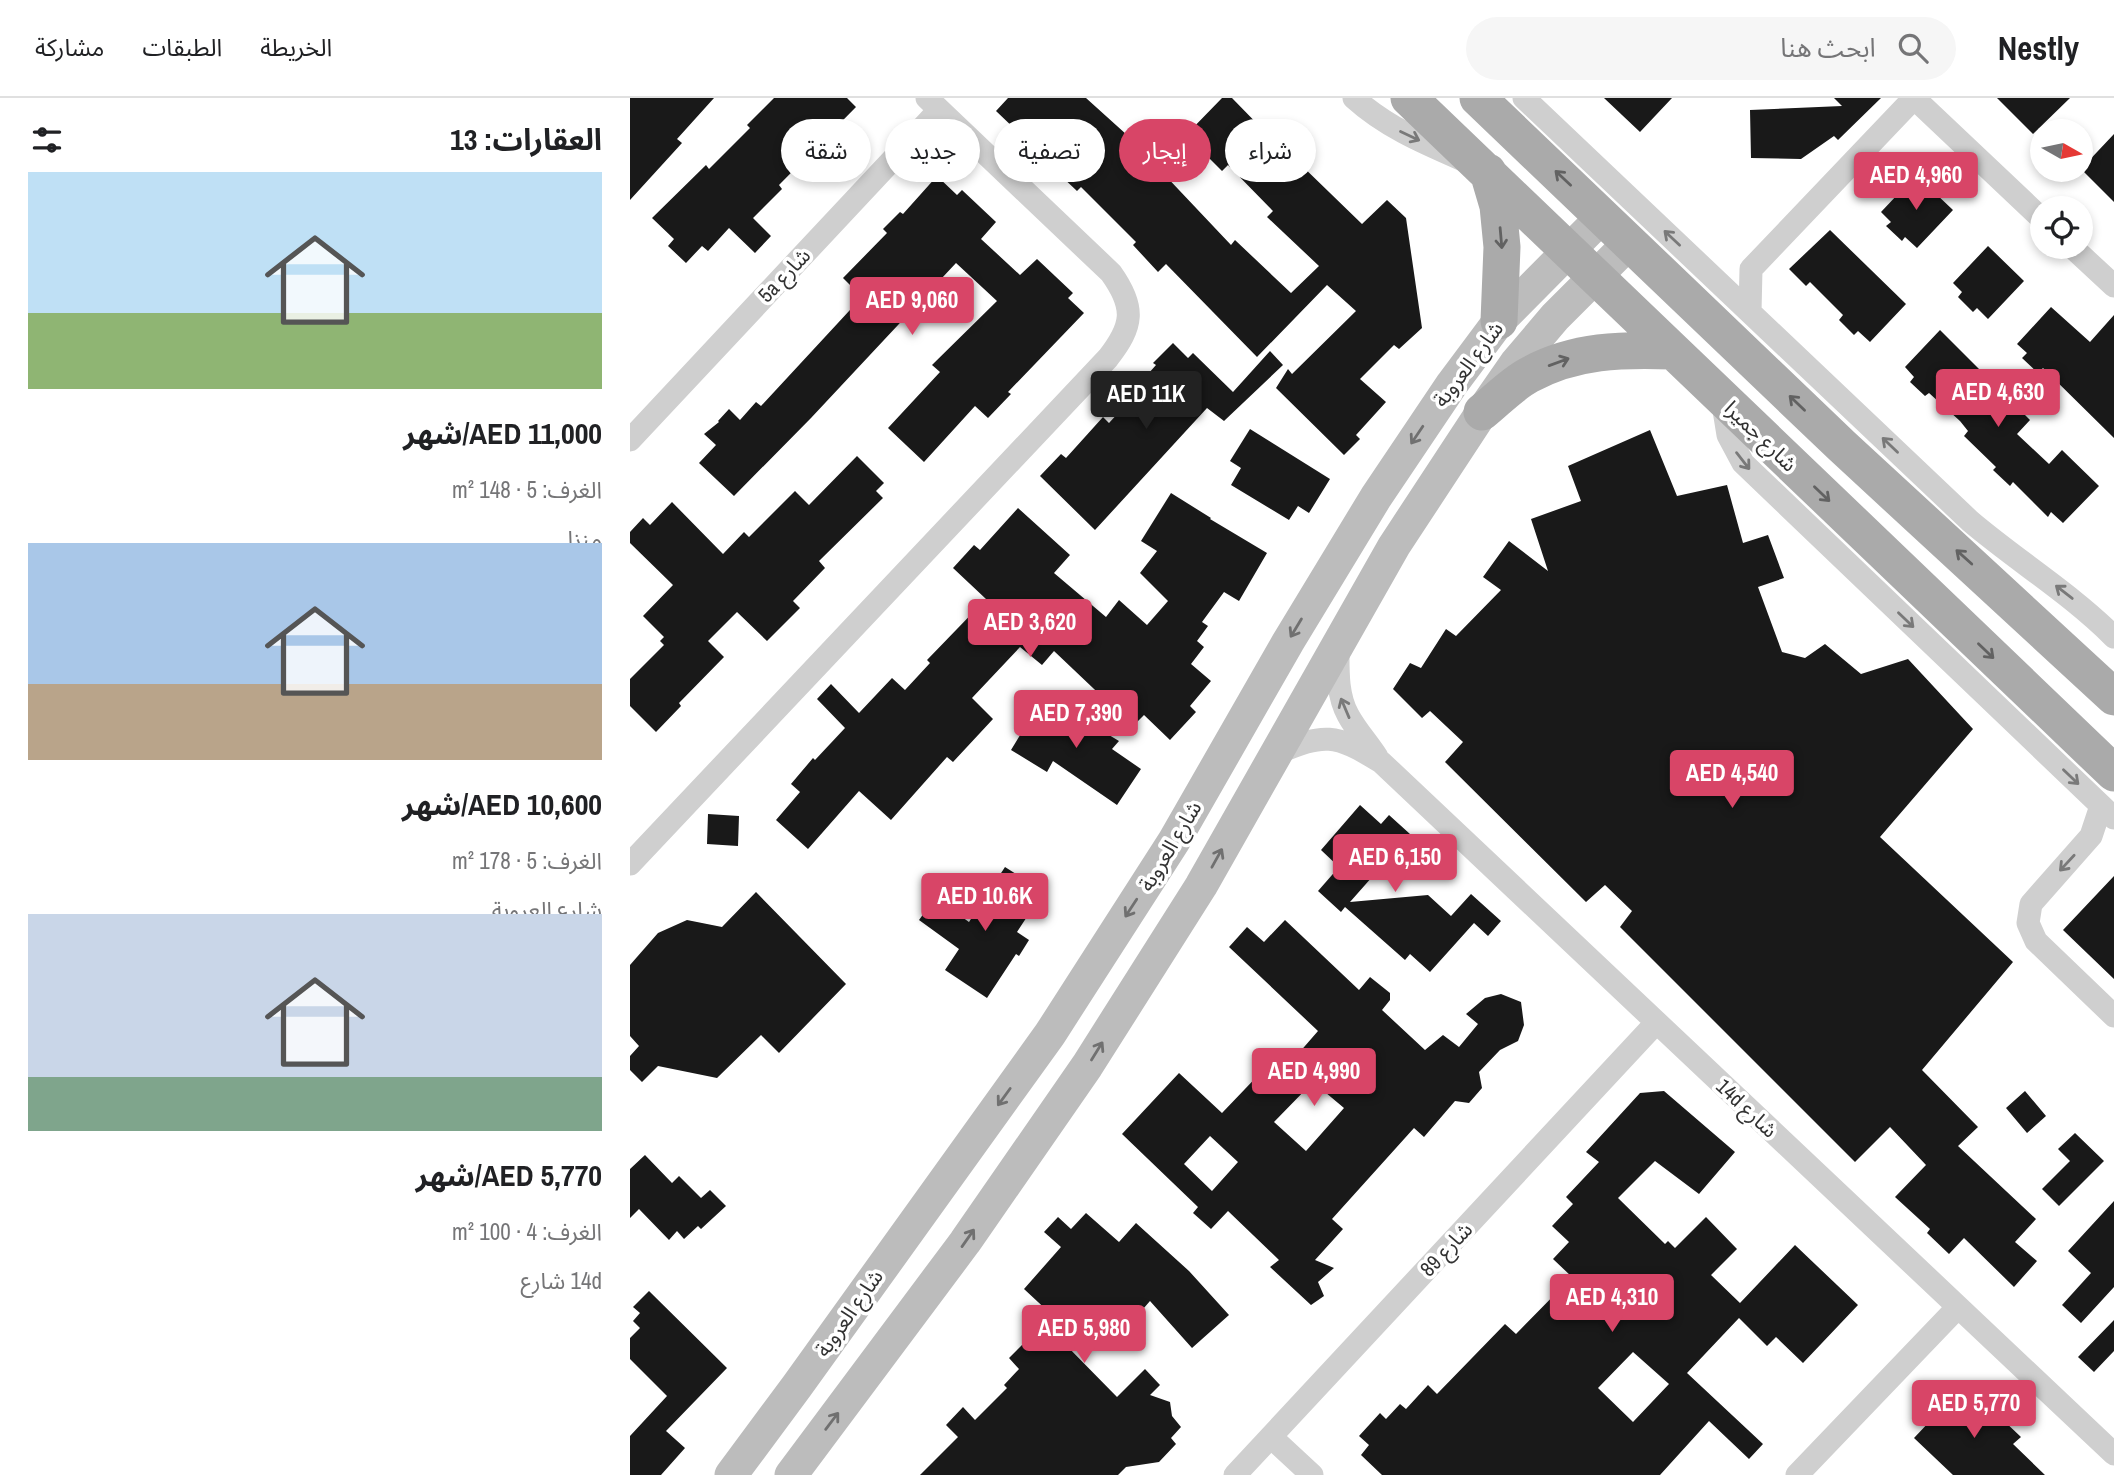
<!DOCTYPE html>
<html lang="ar">
<meta charset="utf-8">
<style>
:root{--surface:#fff;--page:#f6f6f6;--text:#202124;--muted:#757577;--line:#e0e0e0;--accent:#d84567}
body{margin:0;font-family:"Archivo Narrow","Noto Sans Arabic",sans-serif;background:var(--page);color:var(--text);direction:rtl;height:100vh;display:flex;flex-direction:column;font-size:26px;white-space:nowrap}
*{box-sizing:border-box;margin:0}
p{font-size:23px;color:var(--muted)}
.icon{flex:none;width:38px;height:38px;fill:none;stroke:currentColor;stroke-width:2;stroke-linecap:round;stroke-linejoin:round}
.map{position:relative;flex:1;overflow:hidden;direction:ltr}
.drawer{display:flex;flex-direction:column;background:var(--surface);width:630px}
.drawer>*{flex:none}
.top-card{position:absolute;left:21px;top:21px;width:665px;height:63px;direction:rtl;display:flex;gap:14px}
.needle{width:46px;rotate:99deg}
.buttons{position:absolute;left:1400px;top:21px;display:grid;gap:14px}
.buttons a{display:grid;place-items:center;width:63px;height:63px;border-radius:50%;background:var(--surface);box-shadow:0 4px 10px #0003;font-size:35px}
.price{position:absolute;translate:-50% -60px;padding:0 16px;border-radius:7px;background:var(--accent);color:#fff;font-size:23px;line-height:46px;filter:drop-shadow(0 2px 4px #0008)}
.price::after{content:'';position:absolute;left:50%;top:42px;width:21px;height:16px;margin-left:-10px;background:inherit;clip-path:polygon(0 0,100% 0,50% 100%)}
.price.selected{background:#222;color:#fff}
ul{padding:0;list-style:none}
li{display:grid;align-content:center;gap:14px;height:371px;padding:0 28px}
li span{display:grid;place-items:center;height:217px;border-radius:0px;color:#555}
li>.icon{margin-inline-start:auto}
span .icon{width:126px;height:126px;fill:#fffc;stroke-width:1}
li b{font-size:30px}
h2{display:flex;justify-content:space-between;align-items:center;height:84px;padding:0 28px;font-size:30px}
.chip{padding:0 24px;border-radius:32px;background:var(--surface);box-shadow:0 4px 10px #0003;font-size:24px;line-height:63px}
.chip.selected{background:var(--accent);color:#fff}
header{display:flex;align-items:center;gap:42px;box-sizing:border-box;height:98px;padding:0 35px;background:var(--surface);border-bottom:2px solid var(--line)}
header strong{font-size:33px}
nav{display:flex;gap:38px;margin-inline-start:auto;font-size:24px}
.search{width:490px;height:63px;background:var(--page);display:flex;align-items:center;gap:18px;box-sizing:border-box;padding:0 24px;border-radius:38px;color:var(--muted);font-size:26px}
main{display:flex;flex:1;min-height:0}
.map>svg:first-child{display:block}
.building{fill:#191919;fill-rule:evenodd}
.lines{fill:none;stroke-linecap:round;stroke-linejoin:round}
.minor{stroke:#cfcfcf;stroke-width:23}
.secondary{stroke:#bcbcbc;stroke-width:33}
.primary{stroke:#aaa;stroke-width:37}
.oneway{stroke:#797979}
.oneway2{stroke:#626262}
.oneway3{stroke:#707070}
.labels{text-anchor:middle;dominant-baseline:central;stroke-width:7;stroke-linejoin:round;paint-order:stroke}
.street-label{font-size:21px;fill:#323232;stroke:#fff}
</style>
<header>
<strong>Nestly</strong>
<div class="search"><svg class="icon" aria-label="search" viewBox="0 0 24 24"><circle cx="10" cy="10" r="6"/><path d="M15 15l6 6"/></svg>ابحث هنا</div>
<nav><a>الخريطة</a><a>الطبقات</a><a>مشاركة</a></nav>
</header>
<main>
<div class="map">
<svg width="1484" height="1377" viewBox="0 0 1484 1377">
<rect width="100%" height="100%" fill="#fff"/>
<path class="building" d="M 0,0 L 84,0 L 47,41 L 52,45 L 0,102 Z
M 144,0 L 217,0 L 226,9 L 149,87 L 152,91 L 123,120 L 141,138 L 125,155 L 99,130 L 78,153 L 72,148 L 56,165 L 38,148 L 44,141 L 22,120 L 76,67 L 79,71 L 120,30 L 117,27 Z
M 378,0 L 456,0 L 497,37 L 601,147 L 605,142 L 661,195 L 689,168 L 637,119 L 643,113 L 598,67 L 592,73 L 556,37 L 592,0 L 602,0 L 647,46 L 660,34 L 678,52 L 667,63 L 732,126 L 757,102 L 776,120 L 792,230 L 769,251 L 764,247 L 730,281 L 756,304 L 726,337 L 730,341 L 714,357 L 646,290 L 658,271 L 662,276 L 726,213 L 697,187 L 627,259 L 536,166 L 528,174 L 503,147 L 506,144 L 451,89 L 447,93 L 412,60 L 413,58 L 366,13 Z
M 974,0 L 1042,0 L 1010,34 Z
M 1204,0 L 1251,0 L 1208,42 L 1204,38 L 1171,61 L 1121,60 L 1120,12 L 1212,8 Z
M 1367,0 L 1440,0 L 1403,36 Z
M 1484,36 L 1484,104 L 1451,71 Z
M 1286,77 L 1323,112 L 1287,150 L 1275,139 L 1272,143 L 1256,128 L 1261,124 L 1251,114 Z
M 307,78 L 327,97 L 332,92 L 366,124 L 351,141 L 390,177 L 407,161 L 443,195 L 438,200 L 454,215 L 378,294 L 381,296 L 358,320 L 345,308 L 294,364 L 258,330 L 310,274 L 302,267 L 367,203 L 326,165 L 181,320 L 104,398 L 69,365 L 86,347 L 74,336 L 89,324 L 88,323 L 99,311 L 110,322 L 126,304 L 131,308 L 232,199 L 213,180 L 257,135 L 253,131 L 270,114 L 273,116 Z
M 1200,132 L 1276,206 L 1240,244 L 1228,233 L 1224,237 L 1209,222 L 1213,217 L 1180,184 L 1176,188 L 1159,171 Z
M 1358,148 L 1394,183 L 1358,221 L 1347,210 L 1343,214 L 1328,199 L 1332,194 L 1323,185 Z
M 1421,209 L 1460,244 L 1484,217 L 1484,340 L 1413,270 L 1408,275 L 1392,260 L 1397,255 L 1387,246 Z
M 1310,232 L 1400,322 L 1387,336 L 1419,366 L 1432,352 L 1469,388 L 1433,425 L 1421,414 L 1418,419 L 1383,384 L 1380,388 L 1363,372 L 1366,369 L 1334,338 L 1338,333 L 1330,323 L 1299,295 L 1295,298 L 1280,284 L 1284,279 L 1275,269 Z
M 543,245 L 558,260 L 563,255 L 603,294 L 640,253 L 653,267 L 594,323 L 577,310 L 465,432 L 410,378 L 431,356 L 436,360 L 473,319 L 479,325 L 514,287 L 511,284 L 526,267 L 523,265 Z
M 620,331 L 700,381 L 679,415 L 668,408 L 659,422 L 601,387 L 611,370 L 600,363 Z
M 1020,332 L 1047,398 L 1097,387 L 1113,445 L 1138,437 L 1154,480 L 1128,489 L 1152,554 L 1175,560 L 1195,546 L 1231,576 L 1278,561 L 1343,631 L 1250,739 L 1383,864 L 1292,972 L 1348,1029 L 1328,1048 L 1406,1121 L 1385,1144 L 1407,1163 L 1384,1189 L 1334,1140 L 1319,1156 L 1297,1135 L 1300,1131 L 1265,1099 L 1296,1067 L 1260,1029 L 1225,1064 L 990,829 L 1002,813 L 975,787 L 956,804 L 815,664 L 833,644 L 800,613 L 792,620 L 763,591 L 780,565 L 791,570 L 816,531 L 826,538 L 871,492 L 853,479 L 879,443 L 918,473 L 901,421 L 951,403 L 938,368 Z
M 227,358 L 254,385 L 246,393 L 253,400 L 189,463 L 195,470 L 163,503 L 170,510 L 137,543 L 107,514 L 78,543 L 94,559 L 49,605 L 51,608 L 26,634 L 0,608 L 0,581 L 34,547 L 30,543 L 34,539 L 13,518 L 43,487 L 0,445 L 0,434 L 13,420 L 20,427 L 42,404 L 93,456 L 114,434 L 119,439 L 165,393 L 179,407 Z
M 541,395 L 581,420 L 580,421 L 637,455 L 609,503 L 594,494 L 572,524 L 578,528 L 567,543 L 574,549 L 561,566 L 581,583 L 560,608 L 566,614 L 540,642 L 514,617 L 503,628 L 424,553 L 412,567 L 390,549 L 342,600 L 363,621 L 323,664 L 317,659 L 261,722 L 229,693 L 178,751 L 146,722 L 170,694 L 161,686 L 183,660 L 185,662 L 215,630 L 187,601 L 201,586 L 229,615 L 262,580 L 275,592 L 300,565 L 297,562 L 356,501 L 323,470 L 344,447 L 350,452 L 388,410 L 440,457 L 424,475 L 476,519 L 489,502 L 517,527 L 538,503 L 510,475 L 527,453 L 511,443 Z
M 414,598 L 489,643 L 482,651 L 511,671 L 487,707 L 423,663 L 417,674 L 381,652 Z
M 730,707 L 751,726 L 759,717 L 780,736 L 720,804 L 798,797 L 821,818 L 841,796 L 871,823 L 858,838 L 844,825 L 800,874 L 780,856 L 775,862 L 715,809 L 711,814 L 688,793 L 709,769 L 691,752 Z
M 78,716 L 109,718 L 108,748 L 77,746 Z
M 375,769 L 403,787 L 394,801 L 404,808 L 387,834 L 399,842 L 389,858 L 386,856 L 357,900 L 315,872 L 329,851 L 289,822 L 305,800 L 339,824 Z
M 1484,778 L 1484,881 L 1433,832 Z
M 126,794 L 216,886 L 149,955 L 131,937 L 87,980 L 28,968 L 12,984 L 0,972 L 0,958 L 9,948 L 0,938 L 0,867 L 28,835 L 57,822 L 92,829 Z
M 655,822 L 729,892 L 740,879 L 760,895 L 760,902 L 752,912 L 795,952 L 813,937 L 829,949 L 848,926 L 836,916 L 855,900 L 871,896 L 891,904 L 894,927 L 888,943 L 870,952 L 849,974 L 852,990 L 839,1005 L 825,1003 L 794,1039 L 784,1030 L 702,1121 L 713,1131 L 685,1162 L 704,1170 L 688,1184 L 694,1198 L 681,1207 L 640,1169 L 649,1162 L 598,1113 L 581,1131 L 563,1115 L 568,1109 L 492,1036 L 549,975 L 592,1015 L 637,968 L 648,979 L 688,933 L 599,849 L 617,829 L 634,844 ZM 683,984 L 714,1010 L 676,1053 L 644,1024 ZM 580,1038 L 608,1064 L 582,1093 L 554,1066 Z
M 1034,993 L 1105,1054 L 1069,1096 L 1025,1063 L 988,1100 L 1035,1146 L 1038,1143 L 1045,1150 L 1076,1119 L 1107,1151 L 1081,1177 L 1110,1205 L 1165,1147 L 1228,1207 L 1173,1265 L 1146,1239 L 1137,1248 L 1109,1220 L 1057,1275 L 1133,1346 L 1119,1361 L 1079,1323 L 1030,1377 L 752,1377 L 731,1357 L 739,1347 L 729,1338 L 750,1315 L 756,1321 L 770,1306 L 776,1311 L 798,1287 L 807,1296 L 875,1226 L 886,1236 L 942,1179 L 923,1161 L 939,1144 L 922,1128 L 943,1106 L 936,1099 L 969,1064 L 956,1054 L 1010,995 ZM 1003,1254 L 1039,1286 L 1003,1324 L 968,1290 Z
M 1395,993 L 1416,1018 L 1397,1035 L 1376,1010 Z
M 1445,1035 L 1474,1063 L 1429,1108 L 1412,1091 L 1440,1063 L 1428,1051 Z
M 15,1057 L 42,1085 L 49,1078 L 71,1100 L 80,1092 L 96,1108 L 71,1131 L 68,1128 L 54,1141 L 47,1133 L 39,1142 L 9,1111 L 0,1120 L 0,1071 Z
M 1484,1103 L 1484,1189 L 1451,1225 L 1432,1207 L 1461,1175 L 1438,1153 Z
M 456,1115 L 489,1144 L 506,1125 L 559,1173 L 599,1217 L 562,1250 L 520,1203 L 487,1241 L 457,1214 L 431,1242 L 487,1299 L 515,1271 L 530,1287 L 520,1297 L 540,1304 L 542,1318 L 551,1329 L 541,1340 L 546,1346 L 529,1364 L 496,1369 L 488,1377 L 290,1377 L 328,1339 L 316,1327 L 333,1309 L 345,1322 L 377,1290 L 374,1287 L 389,1271 L 379,1260 L 422,1217 L 394,1191 L 431,1149 L 414,1134 L 428,1119 L 441,1131 Z
M 19,1193 L 97,1270 L 36,1333 L 55,1350 L 31,1377 L 0,1377 L 0,1338 L 37,1298 L 0,1261 L 0,1240 L 10,1230 L 3,1223 L 10,1215 L 3,1209 Z
M 1484,1222 L 1484,1253 L 1464,1274 L 1448,1259 Z
M 1335,1286 L 1391,1339 L 1383,1346 L 1415,1377 L 1323,1377 L 1284,1340 Z"/>
<g class="lines">
<path class="minor" d="M 724,0 C 756,29 794,45 833,62
M 894,0 L 1340,423 C 1387,463 1440,495 1484,539
M 1284,0 L 1412,121
M 1442,149 L 1484,188
M 1120,214 L 1121,171 L 1284,0
M 1092,300 L 1098,337 L 1113,365 L 1484,720
M 0,342 L 309,12
M 708,550 C 708,573 707,597 718,617 C 726,632 738,645 747,659
M 645,656 C 695,635 704,635 751,664 L 1484,1356
M 1471,708 L 1461,738 L 1401,806 L 1398,825 L 1406,843 L 1484,918
M 0,766 L 478,260 C 503,228 506,210 481,175 L 297,0
M 641,1339 L 682,1377
M 605,1377 L 1026,925
M 1167,1377 L 1328,1209"/>
<path class="secondary" d="M 101,1377 L 167,1288 L 420,936 L 544,743 L 658,544 L 746,399 L 822,286 L 869,223 L 973,118
M 161,1377 L 335,1144 L 457,968 L 571,788 L 764,448 L 852,314 L 886,265 L 925,219 L 999,145"/>
<path class="primary" d="M 779,0 L 1484,675
M 848,0 L 1212,348 L 1484,599
M 858,74 L 868,108 L 872,149 L 869,223
M 852,314 C 867,302 882,286 899,277 C 944,252 993,251 1043,253"/>
</g>
<defs><path id="oneway-shaft" d="M-6 0H5M1.5-3L5.5 0L1.5 3" fill="none" stroke-width="1.6" stroke-linecap="round" stroke-linejoin="round" transform="scale(1.75)"/></defs>
<g class="oneway">
<use href="#oneway-shaft" transform="translate(780 38) rotate(25)"/>
<use href="#oneway-shaft" transform="translate(1042 140) rotate(-137)"/>
<use href="#oneway-shaft" transform="translate(1260 347) rotate(-136)"/>
<use href="#oneway-shaft" transform="translate(1113 363) rotate(52)"/>
<use href="#oneway-shaft" transform="translate(1434 494) rotate(-142)"/>
<use href="#oneway-shaft" transform="translate(1276 522) rotate(44)"/>
<use href="#oneway-shaft" transform="translate(715 610) rotate(-113)"/>
<use href="#oneway-shaft" transform="translate(1441 679) rotate(44)"/>
<use href="#oneway-shaft" transform="translate(1437 765) rotate(133)"/>
</g>
<g class="oneway2">
<use href="#oneway-shaft" transform="translate(933 80) rotate(-137)"/>
<use href="#oneway-shaft" transform="translate(871 140) rotate(85)"/>
<use href="#oneway-shaft" transform="translate(929 264) rotate(-20)"/>
<use href="#oneway-shaft" transform="translate(1167 305) rotate(-136)"/>
<use href="#oneway-shaft" transform="translate(1192 396) rotate(44)"/>
<use href="#oneway-shaft" transform="translate(1334 459) rotate(-138)"/>
<use href="#oneway-shaft" transform="translate(1356 553) rotate(44)"/>
</g>
<g class="oneway3">
<use href="#oneway-shaft" transform="translate(787 337) rotate(124)"/>
<use href="#oneway-shaft" transform="translate(666 530) rotate(121)"/>
<use href="#oneway-shaft" transform="translate(587 760) rotate(-61)"/>
<use href="#oneway-shaft" transform="translate(501 810) rotate(123)"/>
<use href="#oneway-shaft" transform="translate(467 953) rotate(-58)"/>
<use href="#oneway-shaft" transform="translate(374 999) rotate(126)"/>
<use href="#oneway-shaft" transform="translate(338 1140) rotate(-55)"/>
<use href="#oneway-shaft" transform="translate(202 1323) rotate(-53)"/>
</g>
<g class="labels">
<g class="street-label">
<text transform="translate(154 177) rotate(-47)">5a شارع</text>
<text transform="translate(838 266) rotate(-53)">شارع العروبة</text>
<text transform="translate(1131 338) rotate(44)">شارع جميرا</text>
<text transform="translate(540 748) rotate(-59)">شارع العروبة</text>
<text transform="translate(1117 1010) rotate(43)">14d شارع</text>
<text transform="translate(816 1151) rotate(-47)">شارع 89</text>
<text transform="translate(219 1215) rotate(-55)">شارع العروبة</text>
</g>
</g>
</svg>
<div class="buttons">
<a><svg class="needle" viewBox="-14 -14 28 28"><path d="M0-13l5 13h-10z" fill="#e53935"/><path d="M0 13l5-13h-10z" fill="#757577"/></svg></a>
<a><svg class="icon" aria-label="locate" viewBox="0 0 24 24"><circle cx="12" cy="12" r="6"/><path d="M12 2v4M12 18v4M2 12h4M18 12h4"/></svg></a>
</div>
<b class="price" style="left:1286px;top:114px">AED 4,960</b>
<b class="price" style="left:282px;top:239px">AED 9,060</b>
<b class="price" style="left:1368px;top:331px">AED 4,630</b>
<b class="price selected" style="left:516px;top:333px">AED 11K</b>
<b class="price" style="left:400px;top:561px">AED 3,620</b>
<b class="price" style="left:446px;top:652px">AED 7,390</b>
<b class="price" style="left:1102px;top:712px">AED 4,540</b>
<b class="price" style="left:765px;top:796px">AED 6,150</b>
<b class="price" style="left:355px;top:835px">AED 10.6K</b>
<b class="price" style="left:684px;top:1010px">AED 4,990</b>
<b class="price" style="left:982px;top:1236px">AED 4,310</b>
<b class="price" style="left:454px;top:1267px">AED 5,980</b>
<b class="price" style="left:1344px;top:1342px">AED 5,770</b>
<div class="top-card">
<a class="chip">شراء</a>
<a class="chip selected">إيجار</a>
<a class="chip">تصفية</a>
<a class="chip">جديد</a>
<a class="chip">شقة</a>
</div>
</div>
<section class="drawer">
<h2>العقارات: 13<svg class="icon" aria-label="filters" viewBox="0 0 24 24"><path d="M4 7h16M4 17h16"/><circle cx="9" cy="7" r="2"/><circle cx="15" cy="17" r="2"/></svg></h2>
<ul>
<li><span style="background:linear-gradient(#bfe0f5 65%,#8fb573 0)"><svg class="icon" aria-label="home" viewBox="0 0 24 24"><path d="M3 11l9-7 9 7M6 9v11h12V9"/></svg></span><div><b>AED 11,000/شهر</b><p>الغرف: 5 · 148 m²</p><p>منزل</p></div></li>
<li><span style="background:linear-gradient(#a9c7e8 65%,#b9a48a 0)"><svg class="icon" aria-label="home" viewBox="0 0 24 24"><path d="M3 11l9-7 9 7M6 9v11h12V9"/></svg></span><div><b>AED 10,600/شهر</b><p>الغرف: 5 · 178 m²</p><p>شارع العروبة</p></div></li>
<li><span style="background:linear-gradient(#c9d6e8 75%,#7fa58c 0)"><svg class="icon" aria-label="home" viewBox="0 0 24 24"><path d="M3 11l9-7 9 7M6 9v11h12V9"/></svg></span><div><b>AED 5,770/شهر</b><p>الغرف: 4 · 100 m²</p><p>14d شارع</p></div></li>
</ul>
</section>
</main>
